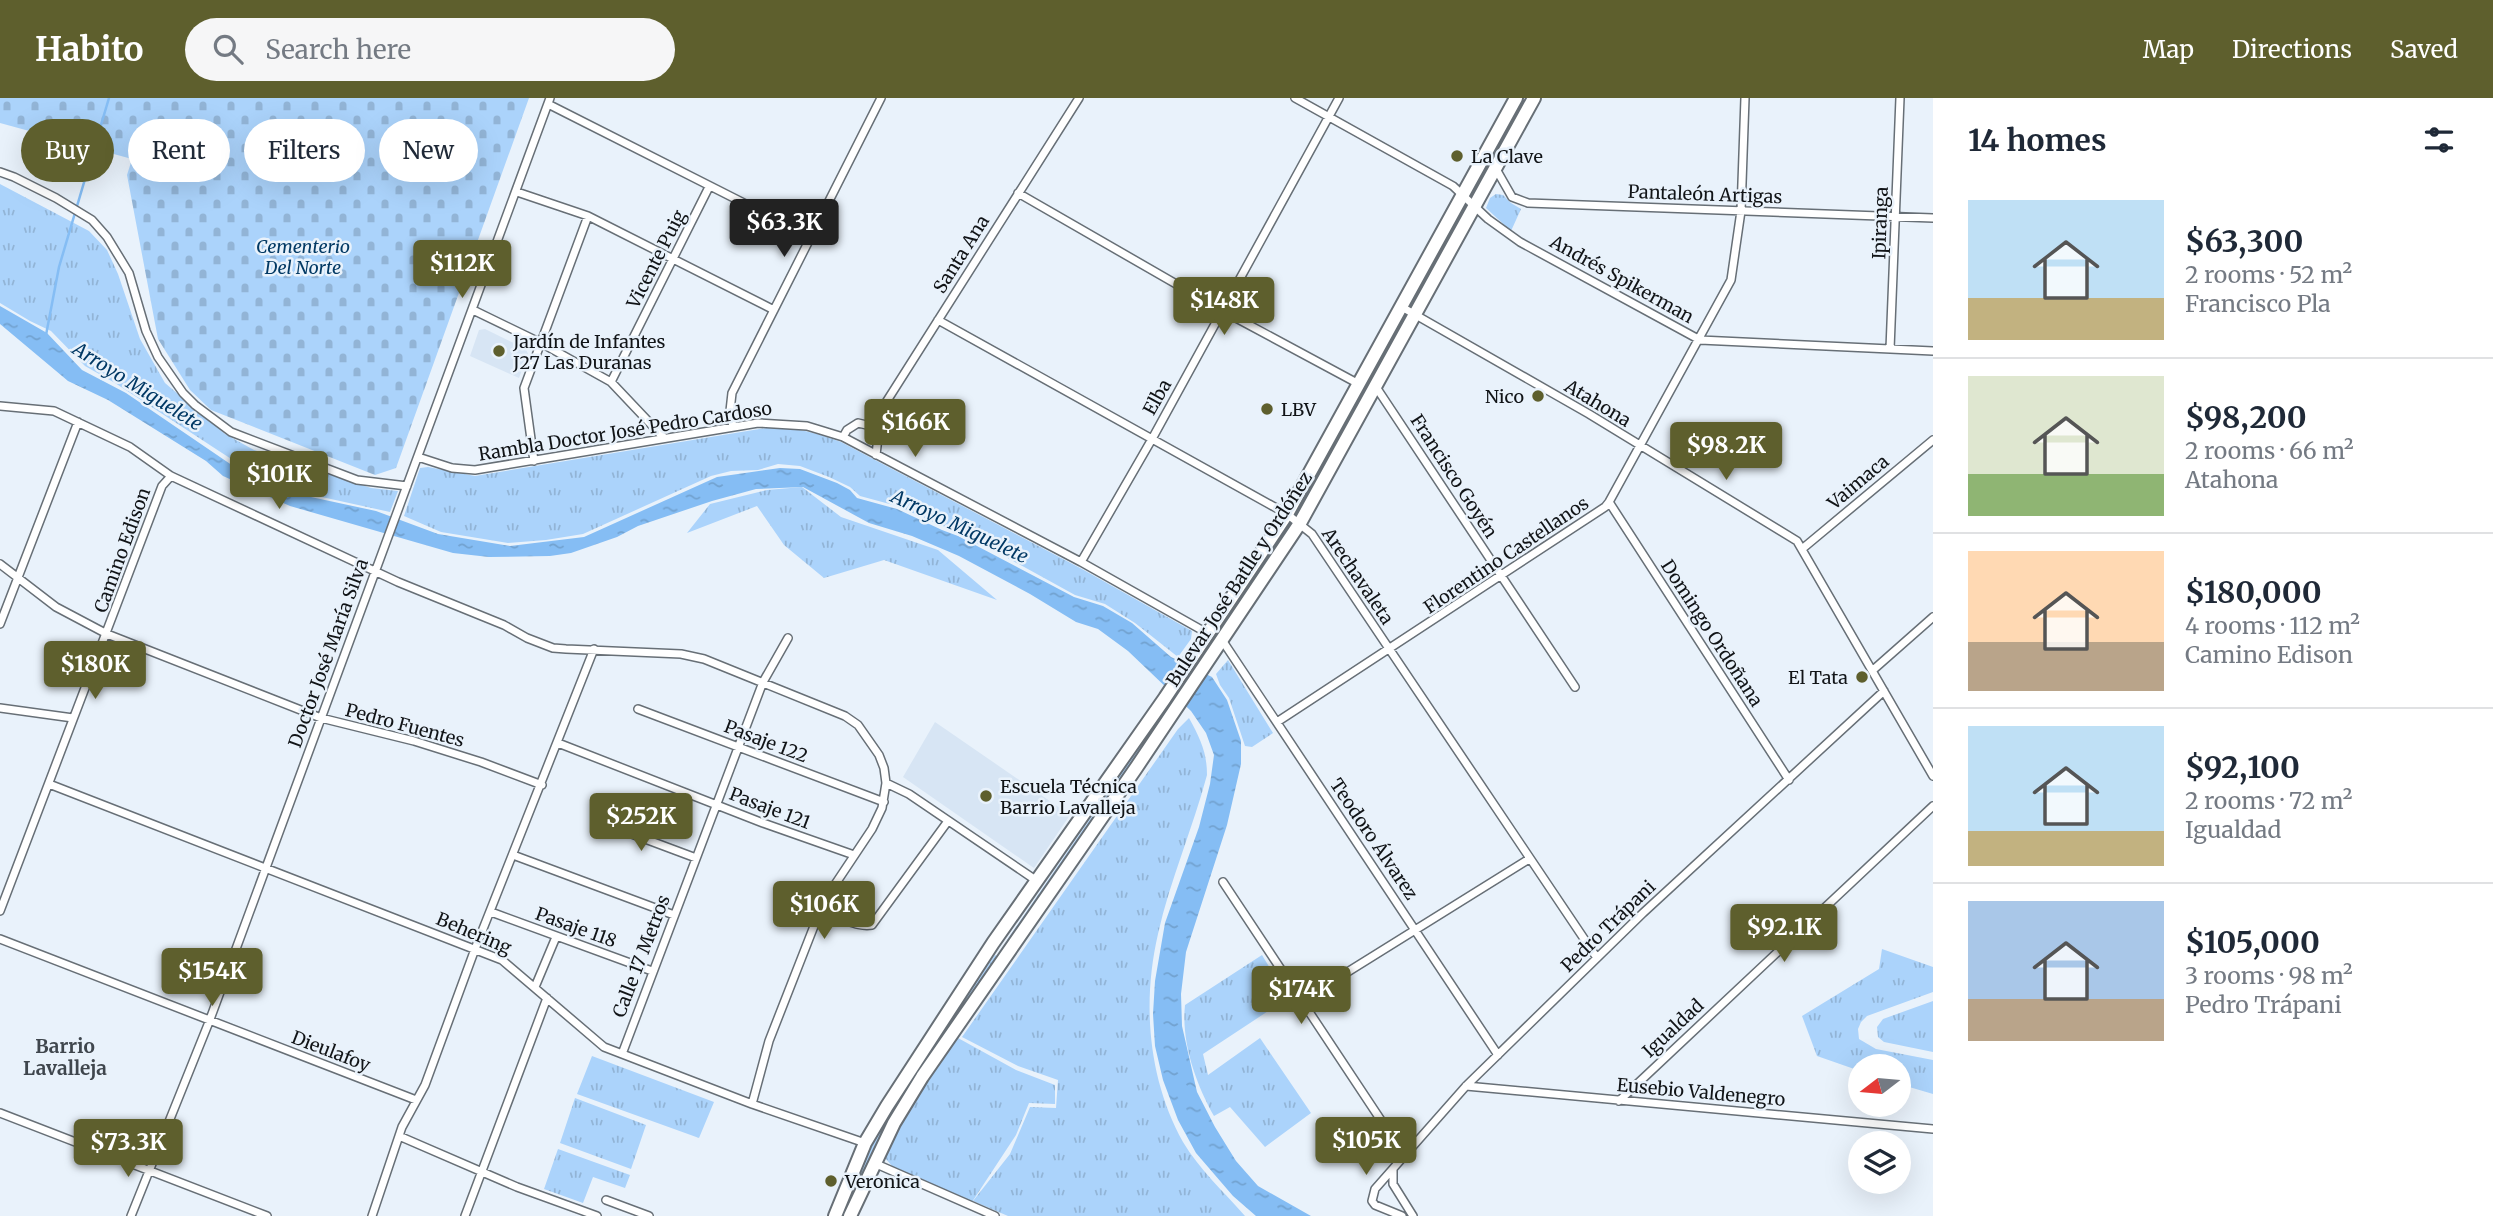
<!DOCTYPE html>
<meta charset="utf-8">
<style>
:root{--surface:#fff;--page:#f6f6f7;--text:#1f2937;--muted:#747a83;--line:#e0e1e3;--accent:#5e5f2d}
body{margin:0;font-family:Merriweather,serif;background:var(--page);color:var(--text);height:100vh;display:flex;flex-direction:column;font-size:26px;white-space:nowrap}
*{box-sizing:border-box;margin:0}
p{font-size:23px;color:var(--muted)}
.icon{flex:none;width:38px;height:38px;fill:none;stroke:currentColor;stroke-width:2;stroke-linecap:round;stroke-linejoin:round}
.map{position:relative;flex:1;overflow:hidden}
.side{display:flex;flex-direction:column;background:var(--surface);width:560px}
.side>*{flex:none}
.hud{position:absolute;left:21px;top:21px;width:665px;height:63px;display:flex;gap:14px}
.needle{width:46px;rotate:254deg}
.controls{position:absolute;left:1848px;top:956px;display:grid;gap:14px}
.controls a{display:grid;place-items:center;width:63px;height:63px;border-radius:50%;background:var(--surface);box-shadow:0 7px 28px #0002;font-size:35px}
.price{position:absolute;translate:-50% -60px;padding:0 16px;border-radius:7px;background:var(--accent);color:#fff;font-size:23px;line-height:46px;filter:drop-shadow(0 2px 4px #0008)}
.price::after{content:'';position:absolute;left:50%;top:42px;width:21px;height:16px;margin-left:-10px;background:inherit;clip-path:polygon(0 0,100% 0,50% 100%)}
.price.on{background:#222;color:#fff}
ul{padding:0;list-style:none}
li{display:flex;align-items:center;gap:21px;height:175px;padding:0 35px}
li+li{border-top:2px solid var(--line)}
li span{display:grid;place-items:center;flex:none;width:196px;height:140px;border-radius:0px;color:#555}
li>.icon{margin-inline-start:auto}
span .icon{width:84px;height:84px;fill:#fffc;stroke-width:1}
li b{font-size:30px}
h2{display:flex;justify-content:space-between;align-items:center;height:84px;padding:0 35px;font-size:30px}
.pill{padding:0 24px;border-radius:32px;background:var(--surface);box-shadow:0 7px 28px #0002;font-size:24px;line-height:63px}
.pill.on{background:var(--accent);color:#fff}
header{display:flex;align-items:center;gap:42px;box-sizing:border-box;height:98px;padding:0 35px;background:var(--accent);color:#fff}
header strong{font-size:33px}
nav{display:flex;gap:38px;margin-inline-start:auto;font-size:24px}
.search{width:490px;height:63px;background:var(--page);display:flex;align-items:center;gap:18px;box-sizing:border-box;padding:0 24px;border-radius:38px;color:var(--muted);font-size:26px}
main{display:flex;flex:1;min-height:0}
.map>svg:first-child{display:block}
.built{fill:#d7e5f4}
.grass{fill:url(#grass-tufts)}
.cemetery{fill:url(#cemetery-stones)}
.water{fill:url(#water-ripples)}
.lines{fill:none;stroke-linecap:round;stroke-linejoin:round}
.stream{stroke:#85bdf4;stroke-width:2.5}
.street-casing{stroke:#676f76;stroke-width:10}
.primary-casing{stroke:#676f76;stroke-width:16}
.street{stroke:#fff;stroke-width:7}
.primary{stroke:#fff;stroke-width:12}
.poi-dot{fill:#5e5f2d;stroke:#e9f2fb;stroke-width:2.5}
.labels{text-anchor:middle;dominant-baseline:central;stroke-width:5;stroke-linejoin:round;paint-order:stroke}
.poi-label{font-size:18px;fill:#111417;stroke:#e9f2fb;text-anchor:start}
.street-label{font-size:18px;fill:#111417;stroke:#e9f2fb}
.park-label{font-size:18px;font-style:italic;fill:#023964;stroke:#e9f2fb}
.water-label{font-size:19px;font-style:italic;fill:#013864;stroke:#e9f2fb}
.neighbourhood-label{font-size:19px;font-weight:bold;fill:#3f464d;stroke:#e9f2fb}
</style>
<header>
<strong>Habito</strong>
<div class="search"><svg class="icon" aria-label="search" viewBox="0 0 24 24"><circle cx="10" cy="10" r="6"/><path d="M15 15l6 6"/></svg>Search here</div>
<nav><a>Map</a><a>Directions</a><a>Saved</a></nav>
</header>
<main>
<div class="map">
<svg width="1933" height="1118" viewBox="0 0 1933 1118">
<defs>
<pattern id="grass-tufts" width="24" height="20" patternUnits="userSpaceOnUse" patternTransform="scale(1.75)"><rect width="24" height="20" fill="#abd3fb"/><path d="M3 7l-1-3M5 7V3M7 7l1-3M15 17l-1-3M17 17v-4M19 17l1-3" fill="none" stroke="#92b4d6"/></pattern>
<pattern id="cemetery-stones" width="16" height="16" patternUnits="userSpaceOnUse" patternTransform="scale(1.75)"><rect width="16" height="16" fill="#abd3fb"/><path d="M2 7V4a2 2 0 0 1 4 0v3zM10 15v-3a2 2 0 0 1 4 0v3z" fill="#92b4d6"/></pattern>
<pattern id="water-ripples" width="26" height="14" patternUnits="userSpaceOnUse" patternTransform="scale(1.75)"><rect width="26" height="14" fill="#85bdf4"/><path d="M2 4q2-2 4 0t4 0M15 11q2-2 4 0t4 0" fill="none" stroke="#72a2d0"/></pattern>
</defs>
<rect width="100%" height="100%" fill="#e9f2fb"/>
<path class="built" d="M 485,231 L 526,251 L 528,256 L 519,280 L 470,258 L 479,232 Z
M 935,624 L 1070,717 L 1034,770 L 903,679 Z"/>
<path class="grass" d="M 0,86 L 89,133 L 107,152 L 118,176 L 140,241 L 165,285 L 225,336 L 254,352 L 371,390 L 398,393 L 390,414 L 299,394 L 245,370 L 115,285 L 85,268 L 51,233 L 30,223 L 0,205 Z
M 1496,96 L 1503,97 L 1511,105 L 1521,111 L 1511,133 L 1486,110 L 1490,100 Z
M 1403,219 L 1406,221 L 1305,407 L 1302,405 Z
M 772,329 C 796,329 819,336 841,344 L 1082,471 L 1192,533 L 1191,541 L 1178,559 L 1135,525 L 1105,506 L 1075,497 L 993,452 L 979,447 L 959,435 L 897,408 L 860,398 L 850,389 L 829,379 L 800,368 L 778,366 L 758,372 L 731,373 L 711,378 L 583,436 L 546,442 L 508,445 L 441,434 L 404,418 L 420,370 L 428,369 L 475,378 Z
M 802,389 L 841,419 L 938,452 L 997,502 L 884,462 L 824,480 L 784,447 L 757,408 L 687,435 L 710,406 L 767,392 Z
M 1228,562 L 1273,635 L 1252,649 L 1245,648 L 1229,600 L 1220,587 L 1216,576 Z
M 1171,603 L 1174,604 L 1009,843 L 1007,842 Z
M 1189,620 C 1200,640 1207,654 1207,677 C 1193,730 1170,782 1158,836 C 1142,905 1148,981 1183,1044 C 1199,1071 1224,1094 1245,1118 L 1008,1118 L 973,1103 L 1010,1056 L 1030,1009 L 1056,1010 L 1058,982 L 1018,968 L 962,939 L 1178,631 Z
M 1882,851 L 1933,869 L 1933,894 L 1867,918 L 1861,924 L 1858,931 L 1859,941 L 1876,951 L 1933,962 L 1933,996 L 1899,986 L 1899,968 L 1860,968 L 1860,973 L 1817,958 L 1802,918 L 1879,871 Z
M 995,857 L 998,859 L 886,1030 L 846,1118 L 841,1118 L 861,1068 L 893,1009 Z
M 1262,857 L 1288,900 L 1203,956 L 1208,977 L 1260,940 L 1311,1015 L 1265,1049 L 1230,1009 L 1214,1018 C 1196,986 1181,944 1185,907 Z
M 1933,903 L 1933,954 L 1884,944 L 1878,939 L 1877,929 L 1883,921 Z
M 958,940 L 1016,972 L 1055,987 L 1055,1006 L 1029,1005 L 1016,1037 L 972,1104 L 892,1068 L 886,1061 C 889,1034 940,965 958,940 Z
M 592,958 L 714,1004 L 699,1040 L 577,996 Z
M 575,1000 L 646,1027 L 631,1071 L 560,1045 Z
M 558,1051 L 630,1077 L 625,1090 L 593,1079 L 583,1105 L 544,1091 Z"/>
<path class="cemetery" d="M 0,0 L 529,0 L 396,370 L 375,377 L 211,312 L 190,292 L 158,241 L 127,77 L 132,61 L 0,25 Z"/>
<path class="water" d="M 0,208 L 47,235 L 82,272 L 126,295 L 242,374 L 276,386 L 297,396 L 376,413 L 438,436 L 510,448 L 584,439 L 717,379 L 780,370 L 800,371 L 837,385 L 850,392 L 857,400 L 897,411 L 942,432 L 958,438 L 1074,499 L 1103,508 L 1132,525 L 1171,559 L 1212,579 L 1227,602 L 1241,643 L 1241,666 L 1227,727 L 1186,854 L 1181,896 L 1182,928 L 1197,994 L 1215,1029 L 1236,1063 L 1258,1088 L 1311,1118 L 1256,1118 L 1233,1098 L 1196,1055 L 1178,1022 L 1163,982 L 1155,948 L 1153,916 L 1155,883 L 1165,825 L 1199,729 L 1210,686 L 1214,657 L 1206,635 L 1191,613 L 1128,553 L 1098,531 L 1076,524 L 1030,496 L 959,458 L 912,438 L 869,425 L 803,389 L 756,391 L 712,403 L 638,428 L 617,439 L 571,455 L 550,458 L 489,459 L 453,455 L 290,408 L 223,378 L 206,363 L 108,302 L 68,283 L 0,226 Z"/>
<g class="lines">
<path class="stream" d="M 46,237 L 59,169 L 109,0"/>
<g class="street-casing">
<path id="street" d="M 1295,0 L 1453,88 L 1488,121 L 1520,144 L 1700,242 L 1933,253
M 548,6 L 811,139
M 1496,71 L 1512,99 L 1528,105 L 1933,120
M 0,74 L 14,79 L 56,100 L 92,122 L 107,139 L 129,175 L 146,233 L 158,259 L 183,295 L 195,307 L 231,334 L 357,382 L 407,388
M 517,94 L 588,118 L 774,212
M 1018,95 L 1223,213 L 1357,285
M 1400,208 L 1589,316 L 1797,443 L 1933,678
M 473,212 L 541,245 L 611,284 L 664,340
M 938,222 L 1287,416 L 1312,436 L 1597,860
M 1890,251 L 1900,0
M 611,284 L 709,89
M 1376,289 L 1575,589
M 0,308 L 54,313 L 130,349 L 171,378 L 398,484 L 504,527 L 527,540 L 553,550 L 566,551 L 681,556 L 704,561 L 845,618 L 858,627 L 879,657 L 884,670 L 886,685 L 882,710 L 872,731 L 828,797 L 816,823 L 769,943 L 752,1006
M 871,328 L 1079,0
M 733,329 L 730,313 L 732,295 L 881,0
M 843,339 L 847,332 L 858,325 L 871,328 L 878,339 L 876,357
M 418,359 L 452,370 L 475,372 L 758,325 L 807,328 L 843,339 L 1081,464 L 1207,535
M 534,363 L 524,290 L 588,118
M 1609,404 L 1789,682
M 1802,451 L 1933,342
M 1081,464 L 1152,341 L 1339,0
M 0,466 L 56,509 L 107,536 L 321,620 L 414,643 L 481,664 L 542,687
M 0,526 L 78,324
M 1222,542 L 1498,957
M 1873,572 L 1933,519
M 0,610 L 73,620
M 638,611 L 884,704
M 1277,624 L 1605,409 L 1609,404 L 1731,182 L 1741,113 L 1745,0
M 558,645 L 763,725 L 854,757
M 886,685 L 909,696 L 1037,783
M 49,686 L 502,862 L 604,949 L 752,1006 L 865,1045
M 597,723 L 696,760
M 513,757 L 674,817
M 1223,784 L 1404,1057
M 0,813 L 162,388 L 171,378
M 491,814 L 652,873
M 819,818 C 839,815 853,830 872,827 L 948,723
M 0,841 L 416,1002
M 535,889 L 556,839
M 1301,903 L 1529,761
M 622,956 L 763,584 L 788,540
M 1466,988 L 1933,1031
M 1619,1003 L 1933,708
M 0,1015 L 267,1118
M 399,1038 L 517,1089 L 597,1118
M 874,1065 L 995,1118
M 1393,1072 L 1393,1086 L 1413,1118
M 606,1102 L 649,1118
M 131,1118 L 209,924 L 550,0
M 372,1118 L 402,1029 L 425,987 L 475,851 L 594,551
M 465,1118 L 547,900
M 1402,1118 L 1375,1107 L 1372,1103 L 1375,1091 L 1466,988 L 1643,815 L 1884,593"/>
</g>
<g class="primary-casing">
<path id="primary" d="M 835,1118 L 865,1045 L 887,1008 L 993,845 L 1165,600 L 1287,416 L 1516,0
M 850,1118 L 894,1025 L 922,979 L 1136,670 L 1300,425 L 1534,0"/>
</g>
<use href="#street" class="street"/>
<use href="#primary" class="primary"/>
</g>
<g class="poi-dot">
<circle cx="1457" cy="58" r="7"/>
<circle cx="499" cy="253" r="7"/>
<circle cx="1538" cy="298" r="7"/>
<circle cx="1267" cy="311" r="7"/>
<circle cx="1862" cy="579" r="7"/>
<circle cx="986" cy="698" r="7"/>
<circle cx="831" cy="1083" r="7"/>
</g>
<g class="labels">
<g class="poi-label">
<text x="1471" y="58">La Clave</text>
<text x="513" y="243">Jardín de Infantes<tspan x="513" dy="21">J27 Las Duranas</tspan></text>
<text x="1524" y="298" text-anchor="end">Nico</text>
<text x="1281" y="311">LBV</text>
<text x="1848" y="579" text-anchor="end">El Tata</text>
<text x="1000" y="688">Escuela Técnica<tspan x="1000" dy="21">Barrio Lavalleja</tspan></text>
<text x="845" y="1083">Veronica</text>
</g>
<g class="street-label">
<text transform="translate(1705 96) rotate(2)">Pantaleón Artigas</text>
<text transform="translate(1880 125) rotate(-88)">Ipiranga</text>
<text transform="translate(961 156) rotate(-58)">Santa Ana</text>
<text transform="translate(656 161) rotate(-63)">Vicente Puig</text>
<text transform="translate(1622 181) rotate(29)">Andrés Spikerman</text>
<text transform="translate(1157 299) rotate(-61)">Elba</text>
<text transform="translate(1598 305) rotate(31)">Atahona</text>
<text transform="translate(625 333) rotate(-9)">Rambla Doctor José Pedro Cardoso</text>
<text transform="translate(1454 378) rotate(57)">Francisco Goyén</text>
<text transform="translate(1858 384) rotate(-40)">Vaimaca</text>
<text transform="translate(122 452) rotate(-70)">Camino Edison</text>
<text transform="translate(1506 457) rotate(-34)">Florentino Castellanos</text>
<text transform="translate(1358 478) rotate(56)">Arechavaleta</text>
<text transform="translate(1239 481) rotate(-57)">Bulevar José Batlle y Ordóñez</text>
<text transform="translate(1712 535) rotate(57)">Domingo Ordoñana</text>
<text transform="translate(328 555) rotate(-70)">Doctor José María Silva</text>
<text transform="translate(405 627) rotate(15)">Pedro Fuentes</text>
<text transform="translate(766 643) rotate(21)">Pasaje 122</text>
<text transform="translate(770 710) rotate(21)">Pasaje 121</text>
<text transform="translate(1374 741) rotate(56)">Teodoro Álvarez</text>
<text transform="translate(1608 828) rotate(-44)">Pedro Trápani</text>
<text transform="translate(576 829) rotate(20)">Pasaje 118</text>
<text transform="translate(474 835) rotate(23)">Behering</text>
<text transform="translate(641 858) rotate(-69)">Calle 17 Metros</text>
<text transform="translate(1673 930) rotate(-43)">Igualdad</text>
<text transform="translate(331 953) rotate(21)">Dieulafoy</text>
<text transform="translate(1701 994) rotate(5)">Eusebio Valdenegro</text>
</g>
<g class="park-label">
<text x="303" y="148">Cementerio<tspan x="303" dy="21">Del Norte</tspan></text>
</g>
<g class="water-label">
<text transform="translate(138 288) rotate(32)">Arroyo Miguelete</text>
<text transform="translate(960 428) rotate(25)">Arroyo Miguelete</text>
</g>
<g class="neighbourhood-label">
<text x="65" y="948">Barrio<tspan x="65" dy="22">Lavalleja</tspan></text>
</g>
</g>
</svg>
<div class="controls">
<a><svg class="needle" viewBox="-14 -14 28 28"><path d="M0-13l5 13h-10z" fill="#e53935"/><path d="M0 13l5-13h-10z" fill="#747a83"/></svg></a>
<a><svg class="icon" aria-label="layers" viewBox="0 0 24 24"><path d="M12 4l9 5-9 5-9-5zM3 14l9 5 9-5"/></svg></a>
</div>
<b class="price on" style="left:784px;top:161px">$63.3K</b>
<b class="price" style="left:462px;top:202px">$112K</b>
<b class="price" style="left:1224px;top:239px">$148K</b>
<b class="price" style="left:915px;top:361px">$166K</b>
<b class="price" style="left:1726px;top:384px">$98.2K</b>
<b class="price" style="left:279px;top:413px">$101K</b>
<b class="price" style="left:95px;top:603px">$180K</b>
<b class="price" style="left:641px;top:755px">$252K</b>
<b class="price" style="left:824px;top:843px">$106K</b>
<b class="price" style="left:1784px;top:866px">$92.1K</b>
<b class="price" style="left:212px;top:910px">$154K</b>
<b class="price" style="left:1301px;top:928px">$174K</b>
<b class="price" style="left:1366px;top:1079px">$105K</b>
<b class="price" style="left:128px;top:1081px">$73.3K</b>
<div class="hud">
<a class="pill on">Buy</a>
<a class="pill">Rent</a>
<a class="pill">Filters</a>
<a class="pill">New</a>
</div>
</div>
<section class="side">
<h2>14 homes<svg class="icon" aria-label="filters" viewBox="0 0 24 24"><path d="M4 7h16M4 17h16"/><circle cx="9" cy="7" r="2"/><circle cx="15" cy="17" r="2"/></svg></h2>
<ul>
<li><span style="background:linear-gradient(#bfe0f5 70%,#c2b280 0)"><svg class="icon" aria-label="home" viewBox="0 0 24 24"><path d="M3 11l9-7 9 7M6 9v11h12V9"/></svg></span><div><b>$63,300</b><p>2 rooms · 52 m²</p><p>Francisco Pla</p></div></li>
<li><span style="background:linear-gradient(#dfe7d0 70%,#8fb573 0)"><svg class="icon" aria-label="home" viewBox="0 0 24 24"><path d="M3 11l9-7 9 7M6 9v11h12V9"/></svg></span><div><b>$98,200</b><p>2 rooms · 66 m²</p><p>Atahona</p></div></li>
<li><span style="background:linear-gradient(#ffd9b3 65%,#b9a48a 0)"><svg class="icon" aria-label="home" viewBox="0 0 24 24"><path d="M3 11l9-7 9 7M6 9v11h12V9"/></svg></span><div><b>$180,000</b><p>4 rooms · 112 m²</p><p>Camino Edison</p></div></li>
<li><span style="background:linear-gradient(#bfe0f5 75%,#c2b280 0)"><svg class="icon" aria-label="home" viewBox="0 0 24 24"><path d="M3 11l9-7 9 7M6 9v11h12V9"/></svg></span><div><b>$92,100</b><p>2 rooms · 72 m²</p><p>Igualdad</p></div></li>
<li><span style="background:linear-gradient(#a9c7e8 70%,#b9a48a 0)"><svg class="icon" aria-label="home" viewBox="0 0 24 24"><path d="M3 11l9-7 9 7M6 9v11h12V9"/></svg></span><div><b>$105,000</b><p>3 rooms · 98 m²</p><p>Pedro Trápani</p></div></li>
</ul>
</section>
</main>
